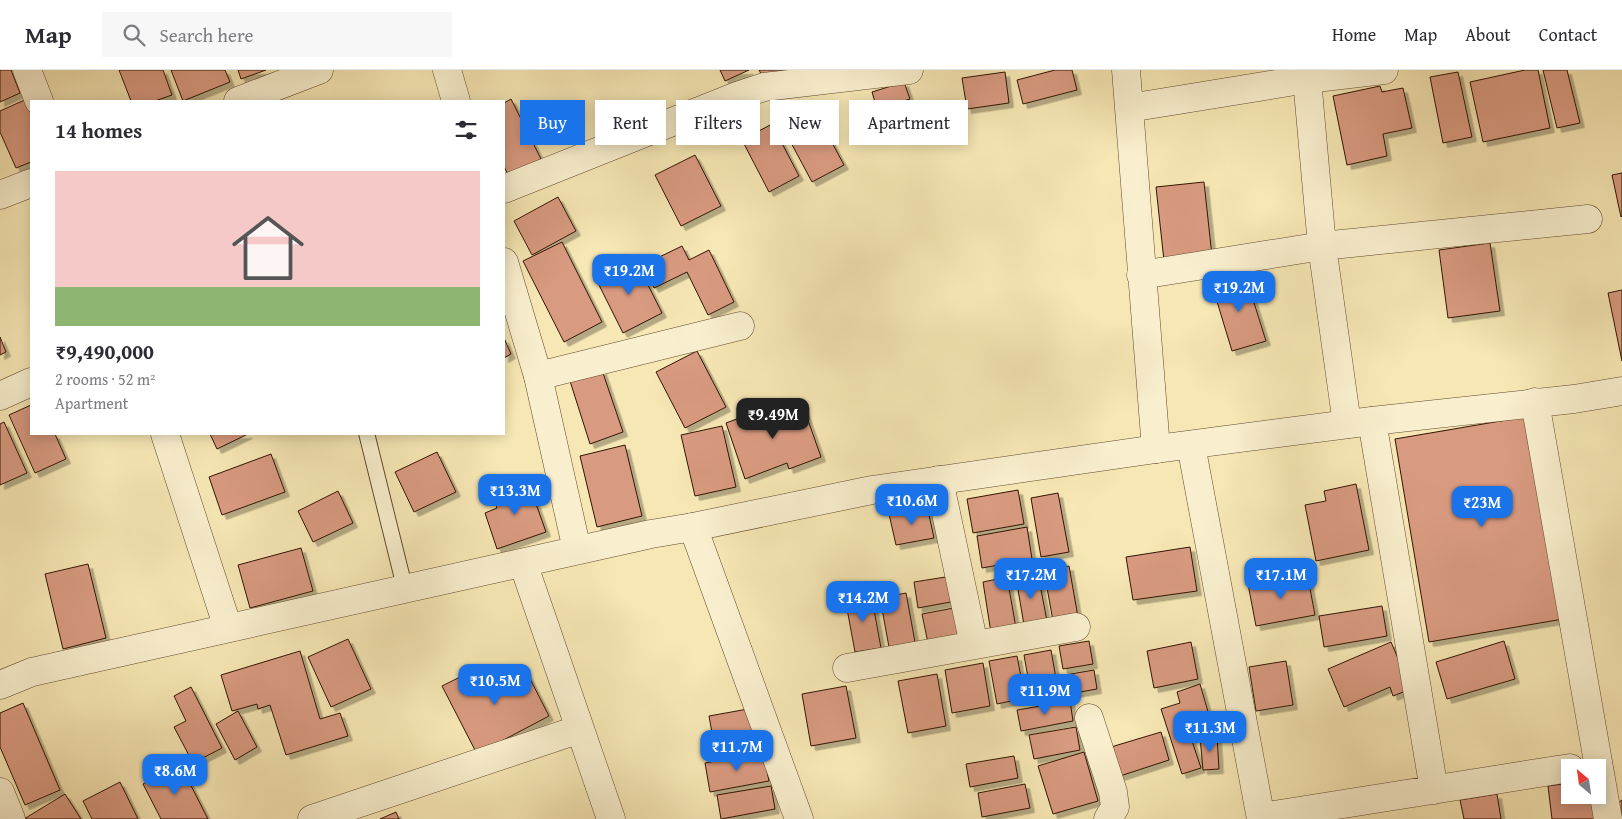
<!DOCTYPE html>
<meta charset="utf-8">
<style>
:root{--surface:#fff;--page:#f7f7f7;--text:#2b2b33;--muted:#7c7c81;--line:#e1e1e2;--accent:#1a73e8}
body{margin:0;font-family:"Gentium Book Plus",serif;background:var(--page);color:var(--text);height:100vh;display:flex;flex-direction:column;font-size:19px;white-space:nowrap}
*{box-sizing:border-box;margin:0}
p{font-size:16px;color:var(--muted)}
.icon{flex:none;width:28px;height:28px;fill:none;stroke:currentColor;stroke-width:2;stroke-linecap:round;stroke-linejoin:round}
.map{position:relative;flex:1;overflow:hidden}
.side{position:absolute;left:30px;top:30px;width:475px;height:335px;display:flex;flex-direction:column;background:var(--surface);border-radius:0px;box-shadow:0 2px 12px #0003}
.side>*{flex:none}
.hud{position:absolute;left:520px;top:30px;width:475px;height:45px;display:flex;gap:10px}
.needle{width:32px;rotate:331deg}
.buttons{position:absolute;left:1561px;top:689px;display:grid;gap:10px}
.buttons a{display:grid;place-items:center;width:45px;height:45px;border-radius:0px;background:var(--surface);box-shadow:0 2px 12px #0003;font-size:25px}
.price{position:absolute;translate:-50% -42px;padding:0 11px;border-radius:10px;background:var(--accent);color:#fff;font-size:16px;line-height:32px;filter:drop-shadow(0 1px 2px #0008)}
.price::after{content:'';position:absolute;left:50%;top:30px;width:15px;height:11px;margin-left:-8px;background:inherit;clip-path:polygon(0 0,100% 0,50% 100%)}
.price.on{background:#222;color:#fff}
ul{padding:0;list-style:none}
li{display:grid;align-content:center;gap:10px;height:265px;padding:0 25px}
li+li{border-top:1px solid var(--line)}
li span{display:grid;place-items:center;height:155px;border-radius:0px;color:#555}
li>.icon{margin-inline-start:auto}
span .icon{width:90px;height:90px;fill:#fffc;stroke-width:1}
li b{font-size:21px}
h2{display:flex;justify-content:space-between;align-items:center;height:60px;padding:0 25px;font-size:21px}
.chip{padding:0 18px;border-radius:0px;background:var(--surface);box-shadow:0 2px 12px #0003;font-size:18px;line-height:45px}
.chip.on{background:var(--accent);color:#fff}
header{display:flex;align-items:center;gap:30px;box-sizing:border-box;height:70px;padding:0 25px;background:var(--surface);border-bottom:1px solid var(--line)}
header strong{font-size:24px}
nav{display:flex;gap:28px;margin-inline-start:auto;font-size:18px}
.search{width:350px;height:45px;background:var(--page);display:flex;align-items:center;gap:12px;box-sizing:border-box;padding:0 18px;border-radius:0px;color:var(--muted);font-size:19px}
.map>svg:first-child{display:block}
.building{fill:#d89a80;stroke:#311500;filter:url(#shadow)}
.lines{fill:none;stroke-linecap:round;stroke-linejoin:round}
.service-casing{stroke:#624a2d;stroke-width:17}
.minor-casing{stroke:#624a2d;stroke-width:29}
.tertiary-casing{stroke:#624a2d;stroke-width:29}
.service{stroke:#f9efce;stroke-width:15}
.minor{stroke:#f9efce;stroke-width:28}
.tertiary{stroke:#f9efce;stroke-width:28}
</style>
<header>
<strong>Map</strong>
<div class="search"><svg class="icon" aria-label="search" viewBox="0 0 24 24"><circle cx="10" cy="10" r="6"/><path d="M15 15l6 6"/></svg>Search here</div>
<nav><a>Home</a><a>Map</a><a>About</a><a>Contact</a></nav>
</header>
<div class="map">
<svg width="1622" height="749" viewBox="0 0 1622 749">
<defs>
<filter id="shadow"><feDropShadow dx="4.5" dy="4.5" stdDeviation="0" flood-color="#0004"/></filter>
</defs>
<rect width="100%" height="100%" fill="#f6e7b4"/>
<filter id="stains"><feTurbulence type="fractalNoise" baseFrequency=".004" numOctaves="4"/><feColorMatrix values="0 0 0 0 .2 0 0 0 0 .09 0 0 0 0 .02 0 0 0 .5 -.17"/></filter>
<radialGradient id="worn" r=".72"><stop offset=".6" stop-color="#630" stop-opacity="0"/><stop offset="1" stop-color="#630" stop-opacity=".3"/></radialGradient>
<path class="building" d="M 0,0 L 11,0 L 20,23 L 0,32 Z
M 119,0 L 163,0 L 172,25 L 155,31 L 131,31 Z
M 171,0 L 225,0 L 230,12 L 183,31 Z
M 238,0 L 266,0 L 241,9 Z
M 720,0 L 749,0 L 725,11 Z
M 759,0 L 783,0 L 765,11 Z
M 1055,0 L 1072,0 L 1077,20 L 1023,34 L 1017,10 Z
M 1525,0 L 1538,0 L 1550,58 L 1483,72 L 1470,12 Z
M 1543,0 L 1567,0 L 1580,53 L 1557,58 Z
M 1005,2 L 1009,33 L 967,39 L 962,8 Z
M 1458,2 L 1472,67 L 1443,73 L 1430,7 Z
M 904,12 L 910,29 L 877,39 L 872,22 Z
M 1380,16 L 1382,22 L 1403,18 L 1412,58 L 1383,64 L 1387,86 L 1347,95 L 1333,26 Z
M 29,28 L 31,34 L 31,92 L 16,98 L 0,62 L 0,41 Z
M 511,29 L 541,89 L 508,105 L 504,96 L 504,33 Z
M 813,37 L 844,95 L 812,112 L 781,54 Z
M 772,54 L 799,106 L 769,122 L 742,70 Z
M 695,85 L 721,136 L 681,156 L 655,105 Z
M 1622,103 L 1622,146 L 1621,147 L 1612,105 Z
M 1204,112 L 1212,186 L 1164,191 L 1156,117 Z
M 558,127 L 576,161 L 532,185 L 514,151 Z
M 562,172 L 602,252 L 564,272 L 523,191 Z
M 1490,173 L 1500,241 L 1448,248 L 1439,180 Z
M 682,176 L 689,190 L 709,180 L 734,232 L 708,245 L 687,202 L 654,218 L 643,195 Z
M 635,189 L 662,243 L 623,263 L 596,209 Z
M 1245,204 L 1266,271 L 1232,281 L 1212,215 Z
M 1622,220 L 1622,291 L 1608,223 Z
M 0,267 L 6,282 L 0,285 Z
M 504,268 L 511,284 L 504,288 Z
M 697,281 L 726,337 L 685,358 L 656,302 Z
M 602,300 L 623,362 L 590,374 L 570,311 Z
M 31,335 L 31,364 L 55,364 L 66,389 L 35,403 L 9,345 Z
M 774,335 L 778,345 L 803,336 L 821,387 L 789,399 L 787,393 L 745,409 L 726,353 Z
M 1536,345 L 1569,548 L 1429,572 L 1395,369 Z
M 4,352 L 27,403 L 0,415 L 0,354 Z
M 722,356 L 736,417 L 695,426 L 681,365 Z
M 210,364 L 248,364 L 217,379 Z
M 625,375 L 642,446 L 597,457 L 580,386 Z
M 437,382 L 456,422 L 414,442 L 395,402 Z
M 271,384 L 285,422 L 222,445 L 209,407 Z
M 528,411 L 546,462 L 497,479 L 485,443 L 497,438 L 492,424 Z
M 1356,414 L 1369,480 L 1316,491 L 1305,435 L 1326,431 L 1324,421 Z
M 1018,420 L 1024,454 L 973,463 L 967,429 Z
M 338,421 L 353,453 L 313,472 L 298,441 Z
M 1058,423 L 1069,482 L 1041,487 L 1031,428 Z
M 927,436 L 934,468 L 896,475 L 889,444 Z
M 1027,457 L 1032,489 L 982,498 L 977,466 Z
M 1190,477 L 1197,521 L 1133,530 L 1126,487 Z
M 301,478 L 313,521 L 250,538 L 238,495 Z
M 88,494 L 106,568 L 63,579 L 45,504 Z
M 1069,496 L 1078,547 L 1053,551 L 1044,501 Z
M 1307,503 L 1315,545 L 1256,556 L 1248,514 Z
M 1038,504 L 1047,551 L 1024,555 L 1016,508 Z
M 952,506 L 956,531 L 918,538 L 914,512 Z
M 1007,507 L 1016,558 L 991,563 L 983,512 Z
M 871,523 L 881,578 L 855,582 L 845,528 Z
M 906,523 L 915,572 L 889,577 L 880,528 Z
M 1382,536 L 1387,566 L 1324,577 L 1319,546 Z
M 959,537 L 964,566 L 928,573 L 922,544 Z
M 348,569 L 371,619 L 331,637 L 308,587 Z
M 1089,571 L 1093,594 L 1063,599 L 1059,576 Z
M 1504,571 L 1515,609 L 1447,629 L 1436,592 Z
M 1191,572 L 1198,609 L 1154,618 L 1147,581 Z
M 1391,572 L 1411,619 L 1393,626 L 1390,617 L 1344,637 L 1328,599 Z
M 1051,580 L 1058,620 L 1031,625 L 1024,585 Z
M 300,581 L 320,649 L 340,643 L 348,666 L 286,685 L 270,635 L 258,639 L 257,634 L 232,641 L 221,605 Z
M 1017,586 L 1025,628 L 997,634 L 989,591 Z
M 1286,591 L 1293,635 L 1256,641 L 1249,597 Z
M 983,593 L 990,636 L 952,643 L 945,600 Z
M 523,595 L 549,646 L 477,684 L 442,616 L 480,597 L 488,613 Z
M 1094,600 L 1097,619 L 1069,624 L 1065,605 Z
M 937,604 L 946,656 L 908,663 L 898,611 Z
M 1200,614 L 1211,652 L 1188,659 L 1201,698 L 1182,704 L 1161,639 L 1180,633 L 1177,622 Z
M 846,616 L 856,668 L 811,676 L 802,624 Z
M 191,617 L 222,678 L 193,693 L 174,657 L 186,651 L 174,626 Z
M 1070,631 L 1073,651 L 1021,661 L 1017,640 Z
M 23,633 L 60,720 L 25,735 L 0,677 L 0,643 Z
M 748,639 L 755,678 L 716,685 L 709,646 Z
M 238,641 L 257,677 L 235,690 L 216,654 Z
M 1076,657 L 1080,680 L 1034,689 L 1029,665 Z
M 1161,662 L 1169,690 L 1120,706 L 1111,677 Z
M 1217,666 L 1219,699 L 1203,700 L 1200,667 Z
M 763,682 L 769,711 L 710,722 L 705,693 Z
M 1084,682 L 1098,731 L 1053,744 L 1038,696 Z
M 1014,686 L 1018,708 L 970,717 L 966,694 Z
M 180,694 L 208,749 L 161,749 L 143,714 Z
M 120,712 L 138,749 L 92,749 L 83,731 Z
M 1570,713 L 1570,725 L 1594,725 L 1596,749 L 1552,749 L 1548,716 Z
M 1025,714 L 1030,738 L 982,747 L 978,723 Z
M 771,716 L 775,739 L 721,749 L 717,725 Z
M 65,724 L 81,749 L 24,749 Z
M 1497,724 L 1501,749 L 1464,749 L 1460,730 Z
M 1622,730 L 1622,749 L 1613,737 Z
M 396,742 L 399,749 L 380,749 Z"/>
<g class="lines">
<g class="service-casing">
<path id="service" d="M 367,365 L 405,519"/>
</g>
<g class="minor-casing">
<path id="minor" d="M 27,0 L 39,31
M 1126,0 L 1156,379
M 238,31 L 319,0
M 1129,38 L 1307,9 L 1306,0
M 504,119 L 737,26 L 764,17 L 909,0
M 0,125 L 31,113
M 1141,205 L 1322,176 L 1588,149
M 538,306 L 740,256
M 0,326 L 31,312
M 1535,332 L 1608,749
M 1372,351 L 1434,720
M 1347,354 L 1322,176 L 1307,9 L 1384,0
M 165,364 L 228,558
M 1191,375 L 1261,749
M 939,410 L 974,575
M 693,457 L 799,749
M 523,493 L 611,749
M 847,598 L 1076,557
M 1089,648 L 1113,722 L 1115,737 L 1108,749
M 0,722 L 11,749
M 1261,747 L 1570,698
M 312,749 L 580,659"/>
</g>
<g class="tertiary-casing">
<path id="tertiary" d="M 447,0 L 456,31
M 504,192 L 538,306 L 577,480
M 0,615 L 32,602 L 651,464 L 693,457 L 872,420 L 1156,379 L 1372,351 L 1574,329 L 1622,321"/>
</g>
<use href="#service" class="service"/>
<use href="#minor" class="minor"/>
<use href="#tertiary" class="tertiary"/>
</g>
<rect width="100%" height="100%" filter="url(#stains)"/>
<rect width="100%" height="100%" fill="url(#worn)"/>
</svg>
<div class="buttons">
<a><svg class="needle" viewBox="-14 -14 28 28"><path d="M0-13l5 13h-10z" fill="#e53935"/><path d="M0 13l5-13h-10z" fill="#7c7c81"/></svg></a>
</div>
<b class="price" style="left:629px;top:226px">₹19.2M</b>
<b class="price" style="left:1239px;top:243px">₹19.2M</b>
<b class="price on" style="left:773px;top:370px">₹9.49M</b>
<b class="price" style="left:515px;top:446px">₹13.3M</b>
<b class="price" style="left:912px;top:456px">₹10.6M</b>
<b class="price" style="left:1482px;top:458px">₹23M</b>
<b class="price" style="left:1031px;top:530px">₹17.2M</b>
<b class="price" style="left:1281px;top:530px">₹17.1M</b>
<b class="price" style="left:863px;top:553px">₹14.2M</b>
<b class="price" style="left:495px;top:636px">₹10.5M</b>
<b class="price" style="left:1045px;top:646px">₹11.9M</b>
<b class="price" style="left:1210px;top:683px">₹11.3M</b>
<b class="price" style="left:737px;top:702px">₹11.7M</b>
<b class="price" style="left:175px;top:726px">₹8.6M</b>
<div class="hud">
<a class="chip on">Buy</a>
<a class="chip">Rent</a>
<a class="chip">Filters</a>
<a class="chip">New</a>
<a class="chip">Apartment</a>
</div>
<section class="side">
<h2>14 homes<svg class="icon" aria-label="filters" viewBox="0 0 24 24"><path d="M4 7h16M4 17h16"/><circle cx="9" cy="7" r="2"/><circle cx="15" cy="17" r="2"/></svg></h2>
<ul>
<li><span style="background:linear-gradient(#f6c9c9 75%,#8fb573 0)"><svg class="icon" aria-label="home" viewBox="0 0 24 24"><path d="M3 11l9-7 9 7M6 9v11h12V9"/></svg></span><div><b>₹9,490,000</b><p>2 rooms · 52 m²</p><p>Apartment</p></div></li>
</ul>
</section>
</div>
